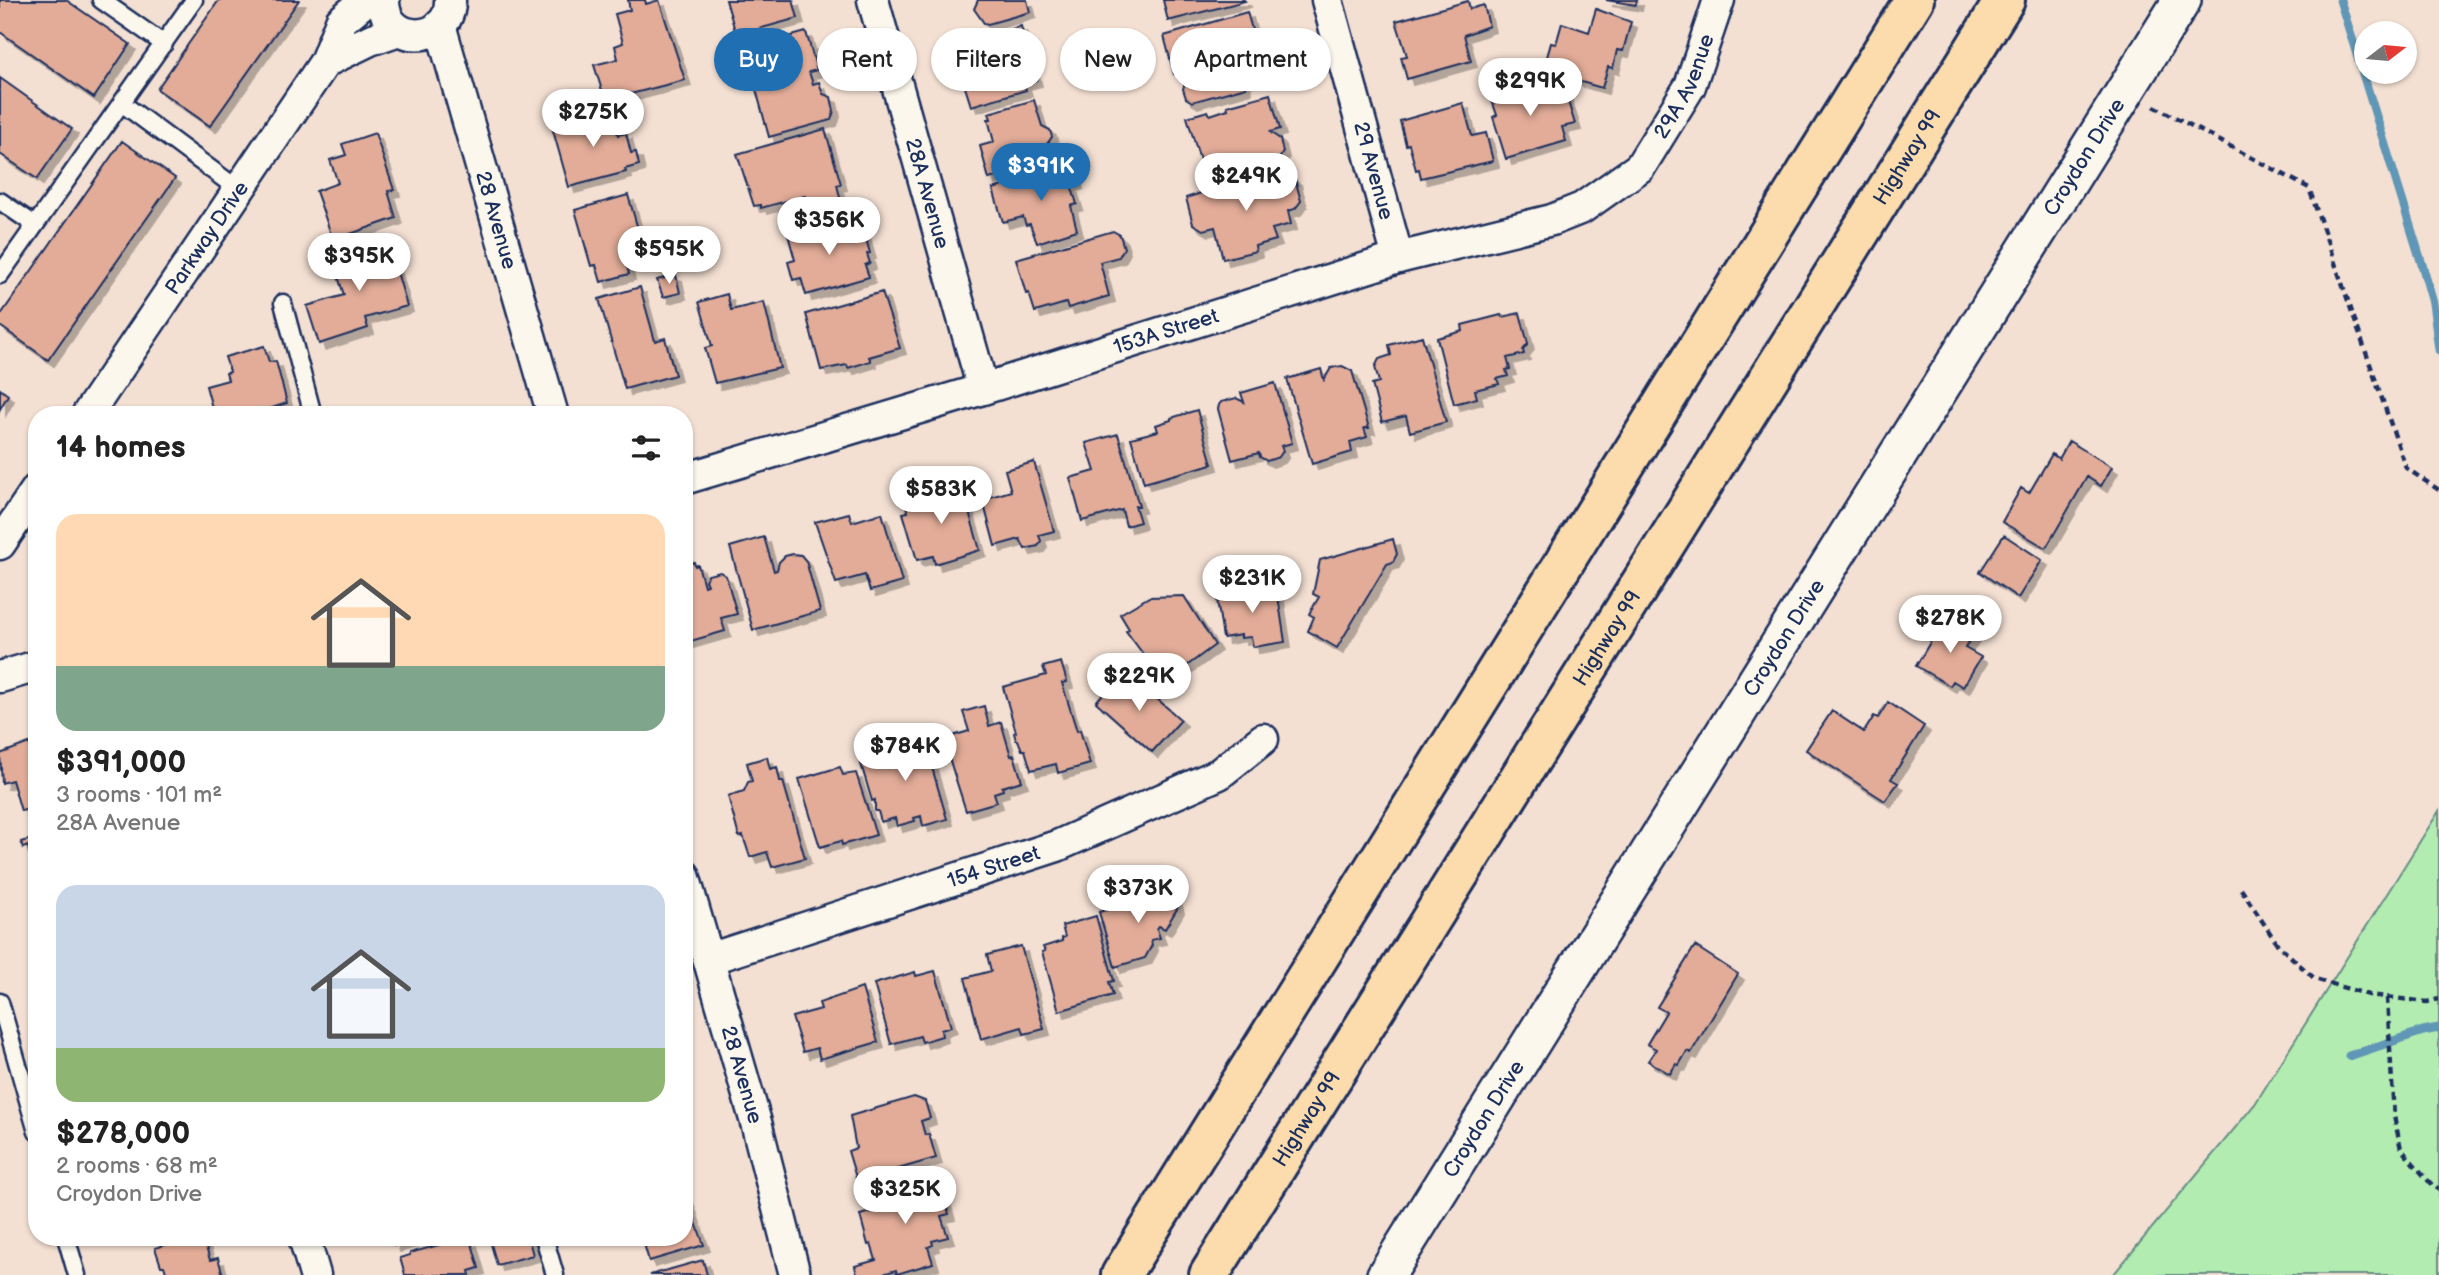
<!DOCTYPE html>
<meta charset="utf-8">
<style>
:root{--surface:#fff;--page:#f6f6f6;--text:#222;--muted:#767676;--accent:#1f6fb2}
body{margin:0;font-family:"Balsamiq Sans",sans-serif;background:var(--page);color:var(--text);height:100vh;display:flex;flex-direction:column;font-size:26px;white-space:nowrap}
*{box-sizing:border-box;margin:0}
p{font-size:23px;color:var(--muted)}
.icon{flex:none;width:38px;height:38px;fill:none;stroke:currentColor;stroke-width:2;stroke-linecap:round;stroke-linejoin:round}
.map{position:relative;flex:1;overflow:hidden}
.panel{position:absolute;left:28px;top:406px;width:665px;height:840px;display:flex;flex-direction:column;background:var(--surface);border-radius:28px;box-shadow:0 2px 5px #0004}
.panel>*{flex:none}
.guide{position:absolute;left:714px;top:28px;width:665px;height:63px;display:flex;gap:14px}
.needle{width:46px;rotate:74deg}
.controls{position:absolute;left:2354px;top:21px;display:grid;gap:14px}
.controls a{display:grid;place-items:center;width:63px;height:63px;border-radius:50%;background:var(--surface);box-shadow:0 2px 5px #0004;font-size:35px}
.price{position:absolute;translate:-50% -60px;padding:0 16px;border-radius:24px;background:#fff;color:#222;font-size:23px;line-height:46px;filter:drop-shadow(0 2px 4px #0008)}
.price::after{content:'';position:absolute;left:50%;top:42px;width:21px;height:16px;margin-left:-10px;background:inherit;clip-path:polygon(0 0,100% 0,50% 100%)}
.price.active{background:var(--accent);color:#fff}
ul{padding:0;list-style:none}
li{display:grid;align-content:center;gap:14px;height:371px;padding:0 28px}
li span{display:grid;place-items:center;height:217px;border-radius:21px;color:#555}
li>.icon{margin-inline-start:auto}
span .icon{width:126px;height:126px;fill:#fffc;stroke-width:1}
li b{font-size:30px}
h2{display:flex;justify-content:space-between;align-items:center;height:84px;padding:0 28px;font-size:30px}
.tag{padding:0 24px;border-radius:32px;background:var(--surface);box-shadow:0 2px 5px #0004;font-size:24px;line-height:63px}
.tag.active{background:var(--accent);color:#fff}
.map>svg:first-child{display:block}
.green{fill:#b3ecb0;stroke:#678e87;stroke-width:2}
.lines{fill:none;stroke-linecap:round;stroke-linejoin:round}
.stream{stroke:#6196b6;stroke-width:9}
.building{fill:#e2ac98;stroke:#1b2f5e;stroke-width:2;filter:url(#shadow)}
.service-casing{stroke:#1b2f5e;stroke-width:21}
.minor-casing{stroke:#1b2f5e;stroke-width:35}
.tertiary-casing{stroke:#1b2f5e;stroke-width:42}
.motorway-casing{stroke:#1b2f5e;stroke-width:44}
.path{stroke:#1b2f5e;stroke-width:4.5;stroke-dasharray:7 5;stroke-linecap:butt}
.service{stroke:#fbf7ec;stroke-width:16}
.minor{stroke:#fbf7ec;stroke-width:30}
.tertiary{stroke:#fbf7ec;stroke-width:37}
.motorway{stroke:#fcdcac;stroke-width:38}
.labels{text-anchor:middle;dominant-baseline:central;stroke-width:5;stroke-linejoin:round;paint-order:stroke}
.street-label{font-size:21px;fill:#1b2f5e;stroke:#fbf7ec}
</style>
<div class="map">
<svg width="2439" height="1275" viewBox="0 0 2439 1275">
<defs>
<filter id="shadow"><feDropShadow dx="6" dy="6" stdDeviation="0" flood-color="#0004"/></filter>
</defs>
<rect width="100%" height="100%" fill="#f4e0d3"/>
<filter id="ink" filterUnits="userSpaceOnUse"><feTurbulence type="fractalNoise" baseFrequency=".0143" numOctaves="2"/><feDisplacementMap in="SourceGraphic" scale="14" xChannelSelector="R" yChannelSelector="G"/><feConvolveMatrix kernelMatrix="1 2 1 2 8 2 1 2 1" color-interpolation-filters="sRGB"/></filter>
<g filter="url(#ink)">
<path class="green" d="M 2439,811 L 2439,1275 L 2113,1275 L 2255,1104 Z"/>
<g class="lines">
<path class="stream" d="M 2340,0 L 2421,261 L 2433,303 L 2439,350
M 2349,1056 L 2423,1031 L 2439,1028"/>
</g>
<path class="building" d="M 0,0 L 66,0 L 130,44 L 94,98 L 0,32 Z
M 219,0 L 299,0 L 210,126 L 157,89 Z
M 628,0 L 645,0 L 646,4 L 659,0 L 685,80 L 623,96 L 624,98 L 606,103 L 594,65 L 618,59 L 615,46 L 623,43 L 615,14 L 630,10 Z
M 726,0 L 793,0 L 798,18 L 758,29 L 754,35 L 747,37 L 736,34 Z
M 978,0 L 1027,0 L 1030,12 L 988,24 L 984,23 L 974,9 Z
M 1163,0 L 1244,0 L 1245,1 L 1168,21 Z
M 1606,0 L 1637,0 L 1636,5 Z
M 1468,1 L 1470,9 L 1484,5 L 1489,26 L 1464,35 L 1471,61 L 1407,79 L 1401,57 L 1407,56 L 1396,21 Z
M 1596,9 L 1631,22 L 1623,51 L 1617,50 L 1613,68 L 1608,67 L 1602,88 L 1543,71 L 1551,43 L 1556,44 L 1562,23 L 1589,32 Z
M 1247,12 L 1257,47 L 1244,50 L 1254,58 L 1257,69 L 1253,78 L 1244,81 L 1246,87 L 1192,102 L 1186,98 L 1183,89 L 1186,79 L 1182,78 L 1180,72 L 1174,74 L 1164,36 Z
M 1021,26 L 1036,80 L 1024,83 L 1026,90 L 971,106 L 958,65 L 980,58 L 975,41 Z
M 806,32 L 817,70 L 809,72 L 813,84 L 819,82 L 823,94 L 831,97 L 834,111 L 831,120 L 769,137 L 745,49 Z
M 0,78 L 72,129 L 37,179 L 0,154 Z
M 1531,79 L 1533,87 L 1542,84 L 1545,93 L 1555,89 L 1556,94 L 1565,92 L 1575,124 L 1562,127 L 1566,141 L 1506,159 L 1493,117 L 1497,115 L 1490,95 L 1514,88 L 1513,85 Z
M 1270,94 L 1280,129 L 1270,132 L 1280,139 L 1283,152 L 1278,161 L 1272,160 L 1222,175 L 1216,155 L 1200,160 L 1187,117 L 1208,111 L 1210,115 L 1228,109 L 1227,106 Z
M 1034,100 L 1042,126 L 1050,130 L 1052,137 L 1047,144 L 1051,161 L 989,179 L 980,146 L 994,142 L 988,119 L 991,119 L 989,113 Z
M 1463,103 L 1472,136 L 1486,133 L 1493,161 L 1421,178 L 1419,169 L 1416,170 L 1409,144 L 1406,145 L 1400,121 Z
M 610,108 L 618,135 L 626,133 L 631,153 L 636,152 L 639,165 L 625,169 L 626,172 L 569,187 L 552,127 Z
M 825,129 L 841,184 L 837,185 L 841,201 L 809,210 L 805,196 L 761,208 L 761,205 L 754,206 L 737,154 Z
M 375,133 L 394,190 L 388,191 L 396,218 L 333,240 L 316,191 L 338,183 L 330,160 L 346,155 L 342,144 Z
M 122,141 L 175,178 L 48,360 L 0,326 L 0,316 Z
M 1065,167 L 1068,176 L 1075,174 L 1077,183 L 1071,185 L 1077,204 L 1071,206 L 1077,230 L 1037,243 L 1030,224 L 1026,225 L 1023,217 L 1003,222 L 993,189 Z
M 1287,174 L 1295,179 L 1301,201 L 1295,209 L 1288,211 L 1291,224 L 1272,229 L 1276,240 L 1255,246 L 1256,251 L 1223,259 L 1215,227 L 1203,230 L 1193,224 L 1186,198 L 1204,192 L 1205,195 Z
M 628,195 L 640,236 L 626,240 L 631,257 L 625,258 L 629,274 L 601,282 L 596,265 L 591,266 L 575,210 Z
M 861,221 L 870,253 L 867,254 L 870,263 L 865,265 L 869,277 L 806,295 L 801,278 L 793,280 L 788,262 L 795,260 L 788,235 L 815,227 L 817,234 Z
M 1113,231 L 1120,235 L 1124,248 L 1119,257 L 1100,262 L 1109,296 L 1068,308 L 1066,303 L 1035,312 L 1029,293 L 1026,294 L 1016,259 Z
M 388,241 L 407,306 L 365,318 L 368,328 L 319,344 L 307,306 L 344,295 L 332,258 Z
M 676,275 L 680,293 L 663,297 L 657,280 Z
M 640,287 L 655,341 L 665,338 L 675,375 L 625,389 L 599,299 Z
M 882,292 L 900,348 L 869,357 L 871,361 L 848,368 L 847,365 L 821,370 L 806,314 Z
M 727,294 L 731,310 L 764,302 L 780,368 L 715,383 L 705,348 L 712,346 L 699,302 Z
M 1520,313 L 1528,344 L 1523,350 L 1524,354 L 1507,358 L 1510,369 L 1506,370 L 1508,376 L 1497,379 L 1499,384 L 1475,390 L 1477,398 L 1454,404 L 1437,338 L 1463,331 L 1462,325 L 1501,315 L 1502,317 Z
M 1422,336 L 1446,422 L 1410,432 L 1406,416 L 1382,422 L 1372,384 L 1379,382 L 1375,367 L 1379,359 L 1391,355 L 1389,345 Z
M 264,346 L 269,362 L 276,361 L 287,403 L 251,415 L 214,415 L 206,386 L 228,380 L 226,373 L 230,372 L 225,357 Z
M 1342,366 L 1352,371 L 1369,428 L 1364,428 L 1367,437 L 1350,442 L 1352,452 L 1312,464 L 1287,379 L 1321,369 L 1324,380 L 1331,368 Z
M 1275,383 L 1292,443 L 1281,446 L 1283,451 L 1279,457 L 1267,461 L 1260,457 L 1259,453 L 1232,460 L 1218,409 L 1219,405 L 1221,402 L 1236,398 L 1244,402 L 1241,393 Z
M 0,389 L 8,395 L 0,409 Z
M 1197,410 L 1212,464 L 1144,483 L 1131,438 L 1158,431 L 1156,425 L 1171,420 L 1171,418 Z
M 1118,434 L 1139,506 L 1135,506 L 1140,522 L 1126,526 L 1122,510 L 1082,521 L 1070,478 L 1095,471 L 1086,443 Z
M 2069,441 L 2112,467 L 2101,486 L 2087,477 L 2046,548 L 2002,522 L 2021,488 L 2029,493 L 2052,454 L 2059,459 Z
M 1034,462 L 1054,531 L 1039,535 L 1041,541 L 1038,546 L 1025,549 L 1020,539 L 995,546 L 983,501 L 987,500 L 987,498 L 1011,491 L 1005,470 Z
M 955,486 L 963,491 L 980,550 L 935,564 L 933,556 L 917,560 L 903,513 L 908,512 L 904,501 L 932,493 L 939,497 L 944,488 Z
M 849,513 L 852,522 L 882,513 L 902,582 L 870,591 L 865,575 L 836,583 L 815,522 Z
M 2004,535 L 2042,560 L 2018,598 L 1980,572 Z
M 764,537 L 774,571 L 777,570 L 779,562 L 785,556 L 793,554 L 801,555 L 806,561 L 820,611 L 753,630 L 730,547 Z
M 1393,539 L 1397,554 L 1393,562 L 1387,564 L 1337,648 L 1308,631 L 1314,617 L 1309,614 L 1319,597 L 1313,594 L 1320,560 Z
M 694,562 L 695,566 L 698,565 L 704,586 L 707,585 L 705,580 L 708,575 L 720,572 L 726,576 L 737,614 L 721,618 L 725,631 L 684,643 L 684,565 Z
M 1276,583 L 1285,642 L 1253,647 L 1251,637 L 1241,638 L 1241,635 L 1223,638 L 1216,593 Z
M 1184,596 L 1215,645 L 1169,679 L 1155,664 L 1147,669 L 1139,658 L 1143,654 L 1126,631 L 1129,629 L 1120,614 L 1149,597 Z
M 1945,617 L 1974,634 L 1965,648 L 1981,657 L 1963,687 L 1953,681 L 1950,686 L 1916,666 Z
M 1061,662 L 1067,682 L 1062,683 L 1077,731 L 1080,730 L 1090,764 L 1058,773 L 1056,764 L 1031,770 L 1025,750 L 1022,750 L 1018,740 L 1016,740 L 1014,733 L 1016,732 L 1003,687 L 1046,675 L 1043,667 Z
M 1136,680 L 1181,720 L 1152,752 L 1096,702 L 1113,682 L 1125,692 Z
M 1888,702 L 1924,726 L 1891,779 L 1898,783 L 1885,801 L 1806,750 L 1832,711 L 1864,732 L 1874,716 L 1878,718 Z
M 984,706 L 989,726 L 1001,722 L 1011,756 L 1014,755 L 1022,781 L 1002,787 L 1003,790 L 994,793 L 997,802 L 966,811 L 943,739 L 969,731 L 963,712 Z
M 911,727 L 922,733 L 947,819 L 923,826 L 921,816 L 914,818 L 915,821 L 897,826 L 895,818 L 881,822 L 878,811 L 875,811 L 875,800 L 872,801 L 861,764 L 881,759 L 881,756 L 895,752 L 896,755 L 902,753 L 896,732 Z
M 37,741 L 37,807 L 21,811 L 12,780 L 2,783 L 0,754 L 29,743 L 30,746 L 32,746 L 31,743 Z
M 767,757 L 770,769 L 777,767 L 780,781 L 783,781 L 805,858 L 772,867 L 767,852 L 750,857 L 743,836 L 739,837 L 728,796 L 744,791 L 748,782 L 752,781 L 747,763 Z
M 840,767 L 843,775 L 856,773 L 876,835 L 842,845 L 841,841 L 820,847 L 799,779 Z
M 37,822 L 37,859 L 32,860 L 28,846 L 23,848 L 21,842 L 35,838 L 31,824 Z
M 1172,886 L 1178,907 L 1165,929 L 1159,926 L 1157,929 L 1160,938 L 1151,940 L 1152,945 L 1145,958 L 1115,967 L 1099,912 L 1126,904 L 1125,901 L 1140,896 L 1141,898 L 1147,896 L 1146,893 Z
M 1096,916 L 1114,981 L 1109,982 L 1113,995 L 1059,1011 L 1042,952 L 1045,951 L 1043,947 L 1062,941 L 1062,938 L 1065,937 L 1062,926 Z
M 1021,946 L 1044,1029 L 1024,1034 L 1022,1027 L 981,1039 L 965,978 L 991,971 L 987,955 Z
M 1695,946 L 1738,974 L 1691,1053 L 1687,1051 L 1679,1065 L 1676,1064 L 1670,1074 L 1648,1061 L 1656,1049 L 1647,1044 L 1666,1012 L 1657,1007 Z
M 935,971 L 951,1027 L 941,1030 L 942,1036 L 922,1042 L 920,1036 L 891,1044 L 874,984 L 915,972 L 916,976 Z
M 862,988 L 878,1042 L 820,1059 L 817,1048 L 803,1052 L 792,1017 L 821,1009 L 819,1003 Z
M 914,1097 L 925,1101 L 930,1118 L 921,1121 L 925,1135 L 929,1134 L 936,1158 L 857,1181 L 848,1151 L 856,1148 L 850,1116 Z
M 932,1173 L 933,1178 L 938,1177 L 949,1214 L 941,1216 L 948,1237 L 932,1241 L 933,1245 L 928,1247 L 933,1263 L 897,1274 L 896,1270 L 880,1275 L 857,1275 L 855,1266 L 876,1260 L 871,1244 L 868,1245 L 860,1215 L 881,1209 L 879,1195 L 892,1191 L 890,1185 Z
M 684,1189 L 704,1245 L 649,1261 L 642,1237 L 684,1237 Z
M 392,1237 L 423,1237 L 394,1246 Z
M 489,1237 L 528,1237 L 533,1255 L 497,1265 Z
M 188,1238 L 189,1242 L 203,1238 L 210,1260 L 218,1258 L 223,1275 L 167,1275 L 164,1266 L 161,1266 L 155,1248 Z
M 460,1239 L 461,1243 L 471,1240 L 479,1268 L 469,1271 L 470,1275 L 405,1275 L 400,1258 L 410,1255 L 410,1253 Z
M 703,1260 L 707,1275 L 650,1275 Z"/>
<g class="lines">
<g class="service-casing">
<path id="service" d="M 101,0 L 164,44
M 123,104 L 239,190
M 0,201 L 35,225
M 0,275 L 194,0
M 283,303 L 313,415
M 0,1002 L 37,1132
M 66,1237 L 77,1275
M 544,1237 L 555,1275"/>
</g>
<g class="minor-casing">
<g id="minor">
<path d="M 384,0 C 383,46 451,46 450,0"/>
<path id="s1" d="M 873,0 L 983,389"/>
<path id="s2" d="M 1327,0 L 1398,258"/>
<path id="s3" d="M 440,25 L 553,415"/>
<path d="M 325,62 L 370,40 L 399,30"/>
<path id="s4" d="M 87,415 L 325,62 L 341,21 L 366,0"/>
<path id="s5" d="M 684,479 L 983,389 L 1398,258 L 1552,220 L 1582,208 L 1640,167 L 1690,86 L 1719,0"/>
<path d="M 0,544 L 37,489"/>
<path d="M 0,677 L 37,666"/>
<path id="s6" d="M 684,875 L 757,1126 L 795,1275"/>
<path id="s7" d="M 709,959 L 1057,846 L 1219,774 L 1263,739"/>
<path d="M 304,1237 L 315,1275"/>
</g>
</g>
<g class="tertiary-casing">
<g id="tertiary">
<path id="s8" d="M 1386,1275 L 2182,0"/>
</g>
</g>
<g class="motorway-casing">
<g id="motorway">
<path d="M 1121,1275 L 1914,0"/>
<path id="s9" d="M 1209,1275 L 2005,0"/>
</g>
</g>
<path class="path" d="M 2154,106 L 2309,188 L 2406,468 L 2439,490
M 2241,889 L 2278,945 L 2315,979 L 2369,995 L 2427,1002 L 2439,999
M 2387,998 L 2394,1116 L 2401,1149 L 2432,1185 L 2439,1189"/>
<use href="#service" class="service"/>
<use href="#minor" class="minor"/>
<use href="#tertiary" class="tertiary"/>
<use href="#motorway" class="motorway"/>
</g>
</g>
<g class="labels">
<g class="street-label">
<text stroke="none"><textPath href="#s5" startOffset="1102">29A Avenue</textPath></text>
<text stroke="none"><textPath href="#s9" startOffset="1318">Highway 99</textPath></text>
<text stroke="none"><textPath href="#s8" startOffset="1318">Croydon Drive</textPath></text>
<text stroke="none"><textPath href="#s2" startOffset="177">29 Avenue</textPath></text>
<text stroke="none"><textPath href="#s1" startOffset="201">28A Avenue</textPath></text>
<text stroke="none"><textPath href="#s3" startOffset="203">28 Avenue</textPath></text>
<text stroke="none"><textPath href="#s4" startOffset="214">Parkway Drive</textPath></text>
<text stroke="none"><textPath href="#s5" startOffset="504">153A Street</textPath></text>
<text stroke="none"><textPath href="#s9" startOffset="751">Highway 99</textPath></text>
<text stroke="none"><textPath href="#s8" startOffset="751">Croydon Drive</textPath></text>
<text stroke="none"><textPath href="#s7" startOffset="299">154 Street</textPath></text>
<text stroke="none"><textPath href="#s6" startOffset="208">28 Avenue</textPath></text>
<text stroke="none"><textPath href="#s8" startOffset="184">Croydon Drive</textPath></text>
<text stroke="none"><textPath href="#s9" startOffset="184">Highway 99</textPath></text>
</g>
</g>
</svg>
<div class="controls">
<a><svg class="needle" viewBox="-14 -14 28 28"><path d="M0-13l5 13h-10z" fill="#e53935"/><path d="M0 13l5-13h-10z" fill="#767676"/></svg></a>
</div>
<b class="price" style="left:1530px;top:118px">$299K</b>
<b class="price" style="left:593px;top:149px">$275K</b>
<b class="price active" style="left:1041px;top:203px">$391K</b>
<b class="price" style="left:1246px;top:213px">$249K</b>
<b class="price" style="left:829px;top:257px">$356K</b>
<b class="price" style="left:669px;top:286px">$595K</b>
<b class="price" style="left:359px;top:293px">$395K</b>
<b class="price" style="left:941px;top:526px">$583K</b>
<b class="price" style="left:1252px;top:615px">$231K</b>
<b class="price" style="left:1950px;top:655px">$278K</b>
<b class="price" style="left:1139px;top:713px">$229K</b>
<b class="price" style="left:905px;top:783px">$784K</b>
<b class="price" style="left:1138px;top:925px">$373K</b>
<b class="price" style="left:905px;top:1226px">$325K</b>
<div class="guide">
<a class="tag active">Buy</a>
<a class="tag">Rent</a>
<a class="tag">Filters</a>
<a class="tag">New</a>
<a class="tag">Apartment</a>
</div>
<section class="panel">
<h2>14 homes<svg class="icon" aria-label="filters" viewBox="0 0 24 24"><path d="M4 7h16M4 17h16"/><circle cx="9" cy="7" r="2"/><circle cx="15" cy="17" r="2"/></svg></h2>
<ul>
<li><span style="background:linear-gradient(#ffd9b3 70%,#7fa58c 0)"><svg class="icon" aria-label="home" viewBox="0 0 24 24"><path d="M3 11l9-7 9 7M6 9v11h12V9"/></svg></span><div><b>$391,000</b><p>3 rooms · 101 m²</p><p>28A Avenue</p></div></li>
<li><span style="background:linear-gradient(#c9d6e8 75%,#8fb573 0)"><svg class="icon" aria-label="home" viewBox="0 0 24 24"><path d="M3 11l9-7 9 7M6 9v11h12V9"/></svg></span><div><b>$278,000</b><p>2 rooms · 68 m²</p><p>Croydon Drive</p></div></li>
</ul>
</section>
</div>
